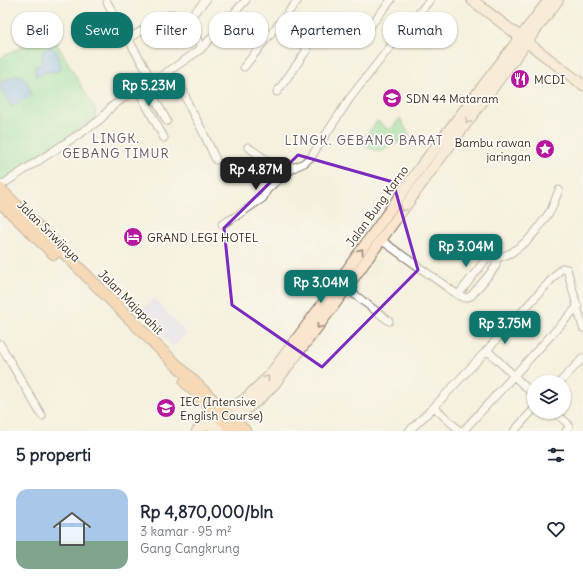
<!DOCTYPE html>
<html lang="id">
<meta charset="utf-8">
<style>
:root{--surface:#fff;--page:#f6f6f7;--text:#1f2937;--muted:#747a83;--accent:#0f766e}
body{margin:0;font-family:Delius,sans-serif;background:var(--page);color:var(--text);height:100vh;display:flex;flex-direction:column;font-size:15px;white-space:nowrap}
*{box-sizing:border-box;margin:0}
p{font-size:13px;color:var(--muted)}
.icon{flex:none;width:22px;height:22px;fill:none;stroke:currentColor;stroke-width:2;stroke-linecap:round;stroke-linejoin:round}
.map{position:relative;height:431px;overflow:hidden}
.sheet{display:flex;flex-direction:column;background:var(--surface);flex:1}
.sheet>*{flex:none}
.top-card{position:absolute;left:12px;top:12px;width:559px;height:36px;display:flex;gap:8px}
.fabs{position:absolute;left:527px;top:375px;display:grid;gap:8px}
.fabs a{display:grid;place-items:center;width:44px;height:44px;border-radius:50%;background:var(--surface);box-shadow:0 1px 3px #0004;font-size:20px}
.price{position:absolute;translate:-50% -34px;padding:0 9px;border-radius:8px;background:var(--accent);color:#fff;font-size:13px;line-height:26px;filter:drop-shadow(0 1px 2px #0008)}
.price::after{content:'';position:absolute;left:50%;top:24px;width:12px;height:9px;margin-left:-6px;background:inherit;clip-path:polygon(0 0,100% 0,50% 100%)}
.price.current{background:#222;color:#fff}
ul{padding:0;list-style:none}
li{display:flex;align-items:center;gap:12px;height:100px;padding:0 16px}
li span{display:grid;place-items:center;flex:none;width:112px;height:80px;border-radius:12px;color:#555}
li>.icon{margin-inline-start:auto}
span .icon{width:48px;height:48px;fill:#fffc;stroke-width:1}
li b{font-size:17px}
h2{display:flex;justify-content:space-between;align-items:center;height:48px;padding:0 16px;font-size:17px}
.pill{padding:0 14px;border-radius:16px;background:var(--surface);box-shadow:0 1px 3px #0004;font-size:14px;line-height:36px}
.pill.current{background:var(--accent);color:#fff}
.map>svg:first-child{display:block}
.built{fill:#dbd6f7}
.green{fill:#8adc9c;stroke:#62835d}
.water{fill:#7eb5ed;stroke:#5c7086}
.lines{fill:none;stroke-linecap:round;stroke-linejoin:round}
.street-casing{stroke:#7c6f61;stroke-width:9}
.secondary-casing{stroke:#7c6f61;stroke-width:12}
.primary-casing{stroke:#7c6f61;stroke-width:13}
.street{stroke:#fff;stroke-width:7}
.secondary{stroke:#fbe5cf;stroke-width:10}
.primary{stroke:#f6be87;stroke-width:11}
.oneway{stroke:#9b8876}
.marked{fill:none;stroke:#7b2cbf;stroke-width:3;stroke-linejoin:round}
.labels{text-anchor:middle;dominant-baseline:central;stroke-width:3.5;stroke-linejoin:round;paint-order:stroke}
.poi-label{font-size:12px;fill:#3b2a1e;stroke:#fdfcf7;text-anchor:start}
.street-label{font-size:12px;fill:#3b2a1e;stroke:#fdfcf7}
.neighbourhood-label{font-size:13px;letter-spacing:1px;fill:#675962;stroke:#fdfcf7}
</style>
<div class="map">
<svg width="583" height="431" viewBox="0 0 583 431">
<rect width="100%" height="100%" fill="#fdfcf7"/>
<filter id="ink" filterUnits="userSpaceOnUse"><feTurbulence type="fractalNoise" baseFrequency=".025" numOctaves="2"/><feDisplacementMap in="SourceGraphic" scale="8" xChannelSelector="R" yChannelSelector="G"/><feConvolveMatrix kernelMatrix="1 2 1 2 8 2 1 2 1" color-interpolation-filters="sRGB"/></filter>
<filter id="wash" filterUnits="userSpaceOnUse"><feTurbulence type="fractalNoise" baseFrequency=".012" numOctaves="4" result="noise"/><feDisplacementMap in="SourceGraphic" scale="16" xChannelSelector="R" yChannelSelector="G"/><feGaussianBlur stdDeviation="0.9" result="paint"/><feColorMatrix in="noise" values="0 0 0 0 0 0 0 0 0 0 0 0 0 0 0 0 0 1.4 0 .05"/><feComposite in="paint" operator="in"/></filter>
<g filter="url(#wash)">
<rect width="100%" height="100%" fill="#f5f0de"/>
<path class="built" d="M 154,298 L 187,334 L 173,347 L 140,311 Z"/>
<path class="green" d="M 44,35 L 53,37 L 95,109 L 96,118 L 0,184 L 0,58 Z
M 400,118 L 410,136 L 380,152 L 359,144 L 377,121 L 390,130 Z"/>
<path class="water" d="M 50,47 C 59,50 57,54 59,62 C 61,68 61,62 61,69 L 57,72 L 47,71 L 40,76 L 36,76 L 35,67 L 43,62 L 42,56 L 43,51 Z
M 17,74 C 26,79 30,85 31,95 L 11,107 L 0,86 L 0,83 Z"/>
</g>
<g filter="url(#ink)">
<g class="lines">
<g class="street-casing">
<path id="street" d="M 107,2 L 153,82
M 127,39 L 172,14
M 359,40 L 391,0
M 201,49 L 246,0
M 244,67 L 298,0
M 168,71 L 176,84 L 182,87 L 189,106 L 202,130 L 216,160
M 147,85 L 167,121
M 138,90 L 143,99 L 164,138
M 277,92 L 307,50 L 304,45 L 278,25
M 248,147 C 266,160 272,166 295,167
M 0,186 L 93,125 L 102,118 L 111,107 L 131,93 L 153,82 L 201,49 L 190,18 L 192,15 L 206,0
M 222,224 L 235,217 L 263,198 L 267,190 L 273,184 L 295,167 L 304,163 L 311,157 L 350,98 L 390,47 L 430,0
M 381,240 L 458,295 L 465,298 L 471,296 L 493,270 L 496,266 L 496,259 L 491,257 L 486,259 L 458,295
M 496,259 L 511,253 L 527,241 L 536,231 L 551,210 L 559,190
M 346,288 L 389,321
M 0,344 L 42,416
M 487,350 L 534,395
M 560,382 L 583,358
M 434,407 L 460,431
M 555,412 L 568,424 L 569,427 L 566,431
M 409,431 L 434,407 L 487,350 L 562,268 L 567,269 L 583,328
M 463,431 L 578,306
M 514,431 L 534,409"/>
</g>
<g class="secondary-casing">
<path id="secondary" d="M 472,0 L 583,85
M 197,431 L 245,399 L 269,376 L 324,302 L 422,165 L 549,0
M 214,431 C 237,417 259,402 276,382 L 332,308 L 430,172 L 558,0"/>
</g>
<g class="primary-casing">
<path id="primary" d="M 0,189 L 157,346 L 245,431
M 0,202 L 54,254
M 185,382 L 234,431"/>
</g>
<use href="#street" class="street"/>
<use href="#secondary" class="secondary"/>
<use href="#primary" class="primary"/>
</g>
<defs><path id="oneway-chevron" d="M-2-3.5L2.5 0L-2 3.5" fill="none" stroke-width="1.6" stroke-linecap="round" stroke-linejoin="round"/></defs>
<g class="oneway">
<use href="#oneway-chevron" transform="translate(468 121) rotate(127)"/>
<use href="#oneway-chevron" transform="translate(403 209) rotate(126)"/>
<use href="#oneway-chevron" transform="translate(361 251) rotate(-54)"/>
<use href="#oneway-chevron" transform="translate(319 326) rotate(127)"/>
<use href="#oneway-chevron" transform="translate(267 378) rotate(-50)"/>
</g>
</g>
<path d="M0 0H583V431H0ZM 298,155 L 393,182 L 418,270 L 322,367 L 232,305 L 224,228 Z" fill="#f5f0de" fill-opacity=".55" fill-rule="evenodd"/>
<path class="marked" d="M 298,155 L 393,182 L 418,270 L 322,367 L 232,305 L 224,228 Z"/>
<defs>
<g id="restaurant-disc" transform="scale(1)"><circle r="9.5" fill="#b5179e" stroke="#fdfcf7"/><path d="M-5-6h1v4h1v-4h1v4h1v-4h1v5L-1.5 .5V6h-2V.5L-5-1ZM5-6V6H3V1.5H1.5Q1.5-4 5-6Z" fill="#fff"/></g>
<g id="school-disc" transform="scale(1)"><circle r="9.5" fill="#b5179e" stroke="#fdfcf7"/><path d="M0-5L7-2L0 1L-7-2ZM-4 1L0 2.5L4 1V4Q0 6-4 4Z" fill="#fff"/></g>
<g id="sight-disc" transform="scale(1)"><circle r="9.5" fill="#b5179e" stroke="#fdfcf7"/><path d="M0-6L1.8-2.2L6-1.7L2.9 1.2L3.7 5.4L0 3.3L-3.7 5.4L-2.9 1.2L-6-1.7L-1.8-2.2Z" fill="#fff"/></g>
<g id="hotel-disc" transform="scale(1)"><circle r="9.5" fill="#b5179e" stroke="#fdfcf7"/><path d="M-6-4.5h1.5V1H6V5H4.5V3h-9V5H-6ZM-4 0a1.8 1.8 0 1 1 3.6 0ZM.5 0V-2.5h3Q6-2.5 6 0Z" fill="#fff"/></g>
</defs>
<g fill-rule="evenodd">
<use href="#restaurant-disc" x="520" y="79"/>
<use href="#school-disc" x="392" y="98"/>
<use href="#sight-disc" x="545" y="149"/>
<use href="#hotel-disc" x="133" y="237"/>
<use href="#school-disc" x="166" y="408"/>
</g>
<g class="labels">
<g class="poi-label">
<text x="534" y="79">MCDI</text>
<text x="406" y="98">SDN 44 Mataram</text>
<text x="531" y="142" text-anchor="end">Bambu rawan<tspan x="531" dy="14">jaringan</tspan></text>
<text x="147" y="237">GRAND LEGI HOTEL</text>
<text x="180" y="401">IEC (Intensive<tspan x="180" dy="14">English Course)</tspan></text>
</g>
<g class="street-label">
<text transform="translate(377 206) rotate(-54)">Jalan Bung Karno</text>
<text transform="translate(49 231) rotate(44)">Jalan Sriwijaya</text>
<text transform="translate(131 302) rotate(45)">Jalan Majapahit</text>
</g>
<g class="neighbourhood-label">
<text x="116" y="138">LINGK.<tspan x="116" dy="15">GEBANG TIMUR</tspan></text>
<text x="364" y="140">LINGK. GEBANG BARAT</text>
</g>
</g>
</svg>
<div class="fabs">
<a><svg class="icon" aria-label="layers" viewBox="0 0 24 24"><path d="M12 4l9 5-9 5-9-5zM3 14l9 5 9-5"/></svg></a>
</div>
<b class="price" style="left:149px;top:107px">Rp 5.23M</b>
<b class="price current" style="left:256px;top:191px">Rp 4.87M</b>
<b class="price" style="left:466px;top:268px">Rp 3.04M</b>
<b class="price" style="left:321px;top:304px">Rp 3.04M</b>
<b class="price" style="left:505px;top:345px">Rp 3.75M</b>
<div class="top-card">
<a class="pill">Beli</a>
<a class="pill current">Sewa</a>
<a class="pill">Filter</a>
<a class="pill">Baru</a>
<a class="pill">Apartemen</a>
<a class="pill">Rumah</a>
</div>
</div>
<section class="sheet">
<h2>5 properti<svg class="icon" aria-label="filters" viewBox="0 0 24 24"><path d="M4 7h16M4 17h16"/><circle cx="9" cy="7" r="2"/><circle cx="15" cy="17" r="2"/></svg></h2>
<ul>
<li><span style="background:linear-gradient(#a9c7e8 65%,#7fa58c 0)"><svg class="icon" aria-label="home" viewBox="0 0 24 24"><path d="M3 11l9-7 9 7M6 9v11h12V9"/></svg></span><div><b>Rp 4,870,000/bln</b><p>3 kamar · 95 m²</p><p>Gang Cangkrung</p></div><svg class="icon" aria-label="heart" viewBox="0 0 24 24"><path d="M12 20l-8-8c-3-5 5-10 8-4 3-6 11-1 8 4z"/></svg></li>
</ul>
</section>
